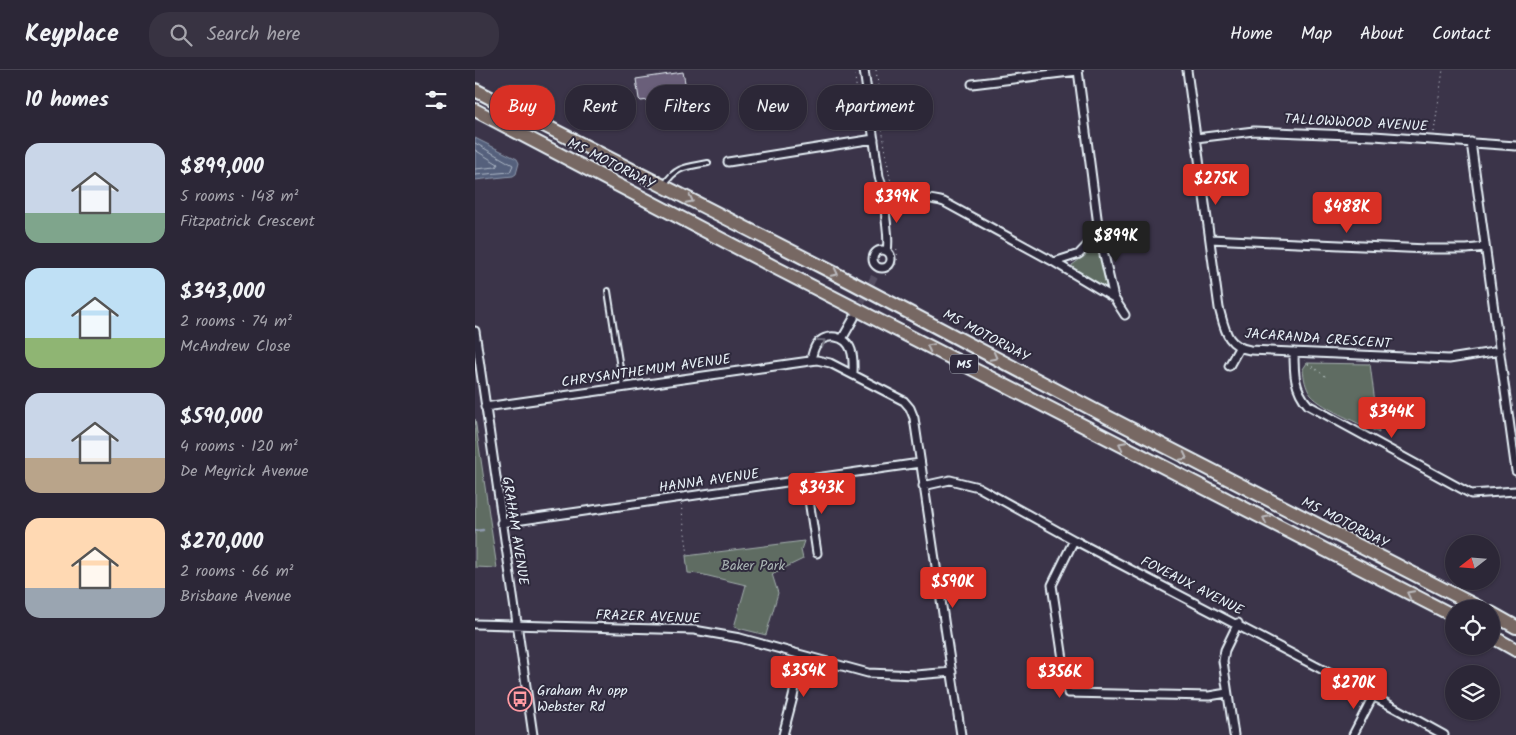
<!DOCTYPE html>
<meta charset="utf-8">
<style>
:root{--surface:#2c2737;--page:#383342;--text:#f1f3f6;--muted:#a6a5ad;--line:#484452;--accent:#d93025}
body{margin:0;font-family:Kalam,sans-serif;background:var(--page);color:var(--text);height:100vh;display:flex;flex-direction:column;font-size:19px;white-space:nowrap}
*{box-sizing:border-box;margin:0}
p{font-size:16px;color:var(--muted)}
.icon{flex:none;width:28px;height:28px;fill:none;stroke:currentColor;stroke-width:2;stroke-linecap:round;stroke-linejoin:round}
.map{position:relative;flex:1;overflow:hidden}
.sheet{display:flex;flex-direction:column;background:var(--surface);width:475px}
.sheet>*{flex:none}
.hud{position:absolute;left:15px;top:15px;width:475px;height:45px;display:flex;gap:10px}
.needle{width:32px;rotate:253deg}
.fabs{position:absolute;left:970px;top:465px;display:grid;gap:10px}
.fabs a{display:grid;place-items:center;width:55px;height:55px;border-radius:50%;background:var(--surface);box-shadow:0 1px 4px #0004,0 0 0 1px var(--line);font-size:25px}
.price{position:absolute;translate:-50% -42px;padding:0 11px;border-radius:5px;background:var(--accent);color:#fff;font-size:16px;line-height:32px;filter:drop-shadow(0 1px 2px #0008)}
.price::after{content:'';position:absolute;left:50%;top:30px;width:15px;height:11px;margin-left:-8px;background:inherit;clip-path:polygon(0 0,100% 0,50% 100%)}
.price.current{background:#222;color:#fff}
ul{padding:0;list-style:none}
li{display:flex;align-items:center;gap:15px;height:125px;padding:0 25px}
li span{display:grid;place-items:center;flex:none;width:140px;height:100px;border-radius:15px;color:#555}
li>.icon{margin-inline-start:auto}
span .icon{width:60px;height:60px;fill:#fffc;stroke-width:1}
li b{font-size:21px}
h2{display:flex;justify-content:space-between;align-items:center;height:60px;padding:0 25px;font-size:21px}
.chip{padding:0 18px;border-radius:20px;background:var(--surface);box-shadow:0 1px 4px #0004,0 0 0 1px var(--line);font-size:18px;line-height:45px}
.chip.current{background:var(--accent);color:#fff}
header{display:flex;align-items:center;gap:30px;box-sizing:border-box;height:70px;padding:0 25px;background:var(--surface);border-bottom:1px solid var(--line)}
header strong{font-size:24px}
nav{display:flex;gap:28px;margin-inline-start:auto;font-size:18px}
.search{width:350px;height:45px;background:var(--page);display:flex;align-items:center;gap:12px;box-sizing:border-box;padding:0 18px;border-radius:20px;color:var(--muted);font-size:19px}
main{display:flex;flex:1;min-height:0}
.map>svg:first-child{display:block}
.green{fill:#5e6c62;stroke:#a3aead}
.water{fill:#54607c;stroke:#8f9aae}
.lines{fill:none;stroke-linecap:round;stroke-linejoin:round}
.shore{stroke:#adb7c6;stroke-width:1}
.stream{stroke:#8f9aae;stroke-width:2.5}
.building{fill:#6b5e7a;stroke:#e8f1f8}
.minor-tunnel{stroke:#555063;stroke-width:7;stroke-dasharray:7 3.5;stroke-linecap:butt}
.service-casing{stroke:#e8f1f8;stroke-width:8}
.minor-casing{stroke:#e8f1f8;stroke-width:11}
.motorway-casing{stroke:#e8f1f8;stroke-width:16}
.path{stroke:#e8f1f8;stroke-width:1;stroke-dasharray:1 4;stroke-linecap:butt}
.service{stroke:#2f2a3d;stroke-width:4}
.minor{stroke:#2f2a3d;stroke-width:7}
.motorway{stroke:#776864;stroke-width:12}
.oneway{stroke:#bbbabd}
.oneway2{stroke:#70707e}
.labels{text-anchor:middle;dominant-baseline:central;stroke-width:4;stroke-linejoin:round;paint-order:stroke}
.shield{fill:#2f2a3d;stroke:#b0b5c0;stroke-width:1}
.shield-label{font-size:12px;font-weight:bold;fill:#e8f1f8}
.street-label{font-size:14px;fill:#e8f1f8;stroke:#2f2a3d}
.park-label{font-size:14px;fill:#aab5b4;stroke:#2f2a3d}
.poi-label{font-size:14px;fill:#e8f1f8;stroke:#2f2a3d;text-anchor:start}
</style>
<header>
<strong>Keyplace</strong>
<div class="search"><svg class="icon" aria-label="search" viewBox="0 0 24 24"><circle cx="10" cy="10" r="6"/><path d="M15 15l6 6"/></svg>Search here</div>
<nav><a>Home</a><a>Map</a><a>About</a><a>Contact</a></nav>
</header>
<main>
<section class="sheet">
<h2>10 homes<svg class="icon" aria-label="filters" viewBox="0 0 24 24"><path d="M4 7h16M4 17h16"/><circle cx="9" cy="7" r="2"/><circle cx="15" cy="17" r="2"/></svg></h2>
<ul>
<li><span style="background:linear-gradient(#c9d6e8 70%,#7fa58c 0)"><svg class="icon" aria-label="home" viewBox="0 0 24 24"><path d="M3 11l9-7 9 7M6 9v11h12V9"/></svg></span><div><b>$899,000</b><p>5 rooms · 148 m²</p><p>Fitzpatrick Crescent</p></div></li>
<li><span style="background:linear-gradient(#bfe0f5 70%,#8fb573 0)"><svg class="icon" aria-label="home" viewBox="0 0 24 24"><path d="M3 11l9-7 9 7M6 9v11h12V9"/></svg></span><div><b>$343,000</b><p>2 rooms · 74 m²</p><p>McAndrew Close</p></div></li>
<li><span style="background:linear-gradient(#c9d6e8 65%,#b9a48a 0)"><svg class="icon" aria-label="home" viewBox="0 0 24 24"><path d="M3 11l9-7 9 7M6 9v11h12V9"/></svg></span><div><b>$590,000</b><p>4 rooms · 120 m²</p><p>De Meyrick Avenue</p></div></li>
<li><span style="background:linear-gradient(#ffd9b3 70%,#9aa5b1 0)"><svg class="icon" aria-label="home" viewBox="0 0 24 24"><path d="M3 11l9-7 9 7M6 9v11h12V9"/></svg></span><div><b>$270,000</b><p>2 rooms · 66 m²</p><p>Brisbane Avenue</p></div></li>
</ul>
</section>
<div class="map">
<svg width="1041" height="665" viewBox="0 0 1041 665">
<rect width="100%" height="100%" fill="#3b3449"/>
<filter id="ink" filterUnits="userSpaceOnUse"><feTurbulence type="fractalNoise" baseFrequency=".02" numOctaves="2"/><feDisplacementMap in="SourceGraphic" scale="10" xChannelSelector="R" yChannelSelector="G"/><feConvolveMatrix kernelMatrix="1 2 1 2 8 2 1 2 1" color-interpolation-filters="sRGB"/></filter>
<g filter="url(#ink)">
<path class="green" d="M 619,179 L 625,181 L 632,215 L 627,218 L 597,197 L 597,195 Z
M 832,293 L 895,294 L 904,363 C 886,354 848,339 836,325 C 830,317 829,308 828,299 Z
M 0,349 L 22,498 L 0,497 Z
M 329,471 L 326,480 L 328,489 L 297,504 L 303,523 L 291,565 L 259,557 L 271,515 L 225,504 L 213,503 L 211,486 Z"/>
<path class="water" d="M 0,68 L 42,89 L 44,93 L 41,104 L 38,106 L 0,110 Z"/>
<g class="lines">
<path class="shore" d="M 0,73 L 38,95 L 35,102 L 0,105
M 0,80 L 23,94 L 21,97 L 0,99"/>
<path class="stream" d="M 0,461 L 8,460"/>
</g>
<path class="building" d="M 208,2 L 212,23 L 209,23 L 209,25 L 199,26 L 200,32 L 190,33 L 189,28 L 166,31 L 164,29 L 161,9 Z"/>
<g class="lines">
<path class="minor-tunnel" d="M 382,241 L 400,205"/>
<g class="service-casing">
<path id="service" d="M 190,114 C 201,96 213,97 233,93
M 133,221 L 148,317"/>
</g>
<g class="minor-casing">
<path id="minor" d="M 389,0 L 404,107 L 408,118 C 420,128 451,126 469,132 L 579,192 L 639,228 L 650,245
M 712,0 L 744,238 C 750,259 751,276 775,280 L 974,289 L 1025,281
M 497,14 L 603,1
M 721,68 L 779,61 L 899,66 L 1041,76
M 996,72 L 1041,401
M 253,92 L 399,69
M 624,163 L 639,228
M 735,169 L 952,179 L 992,179 L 1010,177
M398 189a9 9 0 1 1 18 0a9 9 0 1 1-18 0Z
M 412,181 C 416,160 405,142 414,122
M 579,192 L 604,184 L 624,163 L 603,0
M 0,261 L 58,665
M 367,269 L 379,248
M 819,282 C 819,303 819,319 833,335 L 996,424 L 1041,421
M 336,290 C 337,285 338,280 341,275 C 351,262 371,265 376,280 C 379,288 378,297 378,304
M 754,296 L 764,278
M 10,337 L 342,290 L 355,293 L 429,331 L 435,338 L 439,348 L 486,665
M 331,410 L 342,483
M 448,416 L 475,410 L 503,417 L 599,470 L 898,626 L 969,665
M 26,453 L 445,393
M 599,470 L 577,515 L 593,623 L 734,626 L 752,623
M 0,554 L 219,560 L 265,568 L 393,603 L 441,605 L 477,602
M 308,665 L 318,627 L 326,586
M 759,665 L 748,591 L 750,580 L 763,553
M 878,665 L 898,626"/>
</g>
<g class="motorway-casing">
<path id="motorway" d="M 0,20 L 357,202 L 621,341 L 1007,539
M 0,40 L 303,199 L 979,546
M 1016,543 L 1041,557
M 1016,566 L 1041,580"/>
</g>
<path class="path" d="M 379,0 L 387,60 L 389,61
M 401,0 L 403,14 L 402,26 L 415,109 L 419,114
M 959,62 L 968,0
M 410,205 C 423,196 424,191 421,175
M 829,291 L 853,308
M 206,434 L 213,485"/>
<use href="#service" class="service"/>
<use href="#minor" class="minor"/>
<use href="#motorway" class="motorway"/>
</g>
<defs><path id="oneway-chevron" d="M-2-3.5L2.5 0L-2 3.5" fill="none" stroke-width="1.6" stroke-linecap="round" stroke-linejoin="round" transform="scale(1.25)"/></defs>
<g class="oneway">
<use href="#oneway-chevron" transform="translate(215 130) rotate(27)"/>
<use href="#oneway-chevron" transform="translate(360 203) rotate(27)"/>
<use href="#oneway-chevron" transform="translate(455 277) rotate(-153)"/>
<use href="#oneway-chevron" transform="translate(519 287) rotate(28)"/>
<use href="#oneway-chevron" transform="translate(647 375) rotate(-153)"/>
<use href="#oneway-chevron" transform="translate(709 387) rotate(27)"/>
<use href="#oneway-chevron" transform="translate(791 449) rotate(-153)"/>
<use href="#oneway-chevron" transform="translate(935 524) rotate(-153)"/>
</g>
<use class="oneway2" href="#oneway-chevron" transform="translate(347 272) rotate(-36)"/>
</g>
<defs>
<g id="bus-ring" transform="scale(1.25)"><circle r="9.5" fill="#2f2a3d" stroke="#ff9aa2" stroke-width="1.5"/><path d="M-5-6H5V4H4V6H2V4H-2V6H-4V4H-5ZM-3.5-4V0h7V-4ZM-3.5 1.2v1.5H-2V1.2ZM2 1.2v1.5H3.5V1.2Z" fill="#ff9aa2"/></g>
</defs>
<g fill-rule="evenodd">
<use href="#bus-ring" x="45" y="629"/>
</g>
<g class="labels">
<rect class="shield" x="475" y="284.5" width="28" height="19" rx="4"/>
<g class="shield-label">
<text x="489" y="294">M5</text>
</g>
<g class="street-label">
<text transform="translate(881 53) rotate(3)">TALLOWWOOD AVENUE</text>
<text transform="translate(136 94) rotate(27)">M5 MOTORWAY</text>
<text transform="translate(511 266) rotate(28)">M5 MOTORWAY</text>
<text transform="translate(843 269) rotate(4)">JACARANDA CRESCENT</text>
<text transform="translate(171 301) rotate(-8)">CHRYSANTHEMUM AVENUE</text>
<text transform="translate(234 411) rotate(-8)">HANNA AVENUE</text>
<text transform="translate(870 453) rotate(27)">M5 MOTORWAY</text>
<text transform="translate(40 461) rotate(81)">GRAHAM AVENUE</text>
<text transform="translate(717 516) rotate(27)">FOVEAUX AVENUE</text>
<text transform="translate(173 547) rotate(2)">FRAZER AVENUE</text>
</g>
<g class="park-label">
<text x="278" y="496">Baker Park</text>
</g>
<g class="poi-label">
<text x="62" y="621">Graham Av opp<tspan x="62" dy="16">Webster Rd</tspan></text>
</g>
</g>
</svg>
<div class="fabs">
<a><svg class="needle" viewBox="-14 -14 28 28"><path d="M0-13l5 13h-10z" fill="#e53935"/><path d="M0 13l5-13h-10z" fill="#a6a5ad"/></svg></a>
<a><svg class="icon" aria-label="locate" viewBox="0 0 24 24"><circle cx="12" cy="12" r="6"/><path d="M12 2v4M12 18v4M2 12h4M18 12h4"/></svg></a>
<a><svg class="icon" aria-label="layers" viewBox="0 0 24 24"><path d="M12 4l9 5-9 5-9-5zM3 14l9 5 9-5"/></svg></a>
</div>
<b class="price" style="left:741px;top:136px">$275K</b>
<b class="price" style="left:422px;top:154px">$399K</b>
<b class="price" style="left:872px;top:164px">$488K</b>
<b class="price current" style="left:641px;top:193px">$899K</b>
<b class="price" style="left:917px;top:369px">$344K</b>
<b class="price" style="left:347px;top:445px">$343K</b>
<b class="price" style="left:478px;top:539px">$590K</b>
<b class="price" style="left:329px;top:628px">$354K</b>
<b class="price" style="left:585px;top:629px">$356K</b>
<b class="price" style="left:879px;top:640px">$270K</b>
<div class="hud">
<a class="chip current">Buy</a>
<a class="chip">Rent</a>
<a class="chip">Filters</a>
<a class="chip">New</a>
<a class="chip">Apartment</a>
</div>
</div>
</main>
